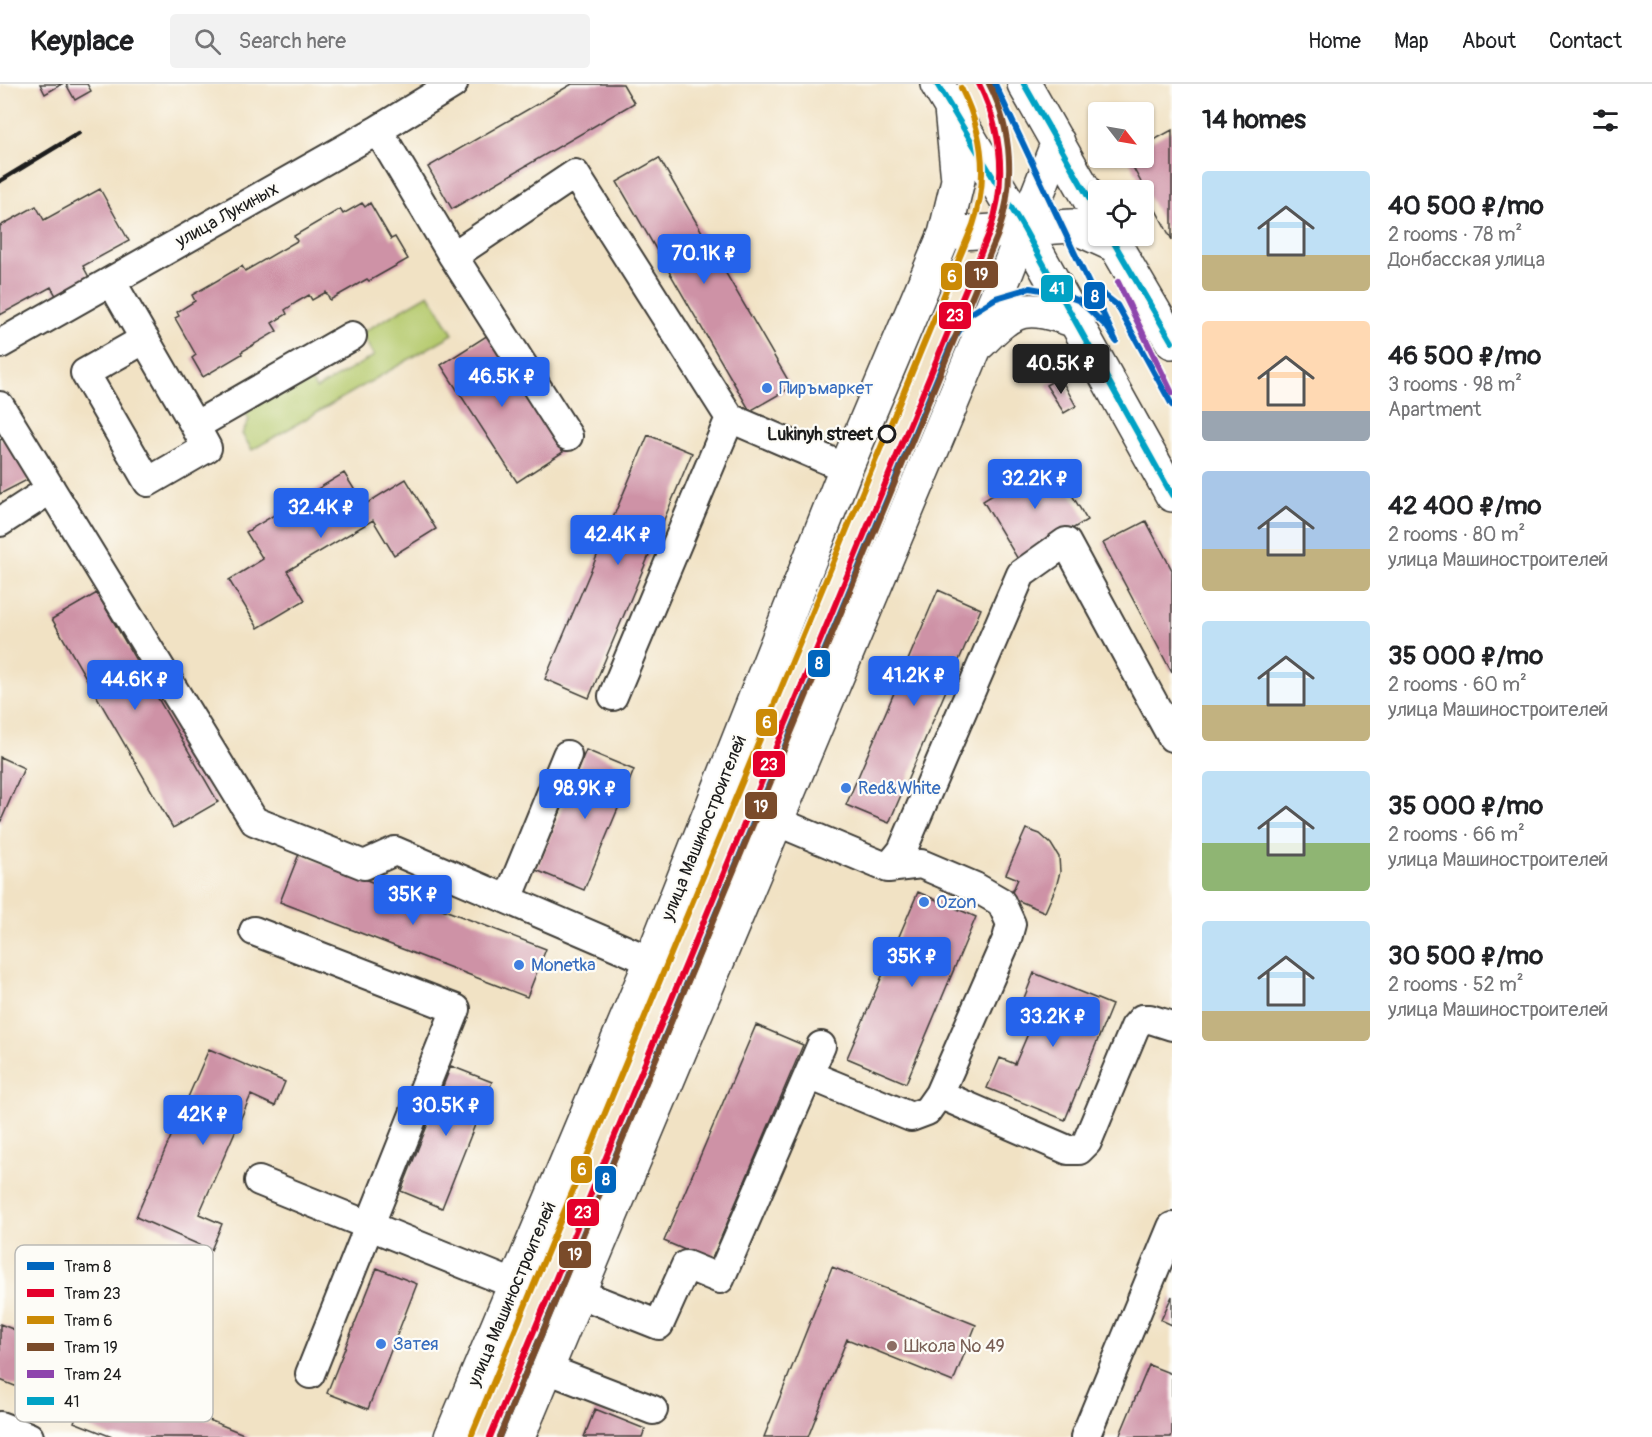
<!DOCTYPE html>
<meta charset="utf-8">
<style>
:root{--surface:#fff;--page:#f2f2f2;--text:#202124;--muted:#757577;--line:#e0e0e0;--accent:#2563eb}
body{margin:0;font-family:Pangolin,sans-serif;background:var(--page);color:var(--text);height:100vh;display:flex;flex-direction:column;font-size:22px;white-space:nowrap}
*{box-sizing:border-box;margin:0}
p{font-size:20px;color:var(--muted)}
.icon{flex:none;width:33px;height:33px;fill:none;stroke:currentColor;stroke-width:2;stroke-linecap:round;stroke-linejoin:round}
.map{position:relative;flex:1;overflow:hidden}
.details{display:flex;flex-direction:column;background:var(--surface);width:480px}
.details>*{flex:none}
.needle{width:39px;rotate:121deg}
.buttons{position:absolute;left:1088px;top:18px;display:grid;gap:12px}
.buttons a{display:grid;place-items:center;width:66px;height:66px;border-radius:6px;background:var(--surface);box-shadow:0 2px 4px #0004;font-size:30px}
.price{position:absolute;translate:-50% -51px;padding:0 14px;border-radius:6px;background:var(--accent);color:#fff;font-size:20px;line-height:39px;filter:drop-shadow(0 2px 3px #0008)}
.price::after{content:'';position:absolute;left:50%;top:36px;width:18px;height:14px;margin-left:-9px;background:inherit;clip-path:polygon(0 0,100% 0,50% 100%)}
.price.selected{background:#222;color:#fff}
ul{padding:0;list-style:none}
li{display:flex;align-items:center;gap:18px;height:150px;padding:0 30px}
li span{display:grid;place-items:center;flex:none;width:168px;height:120px;border-radius:6px;color:#555}
li>.icon{margin-inline-start:auto}
span .icon{width:72px;height:72px;fill:#fffc;stroke-width:1}
li b{font-size:26px}
h2{display:flex;justify-content:space-between;align-items:center;height:72px;padding:0 30px;font-size:26px}
header{display:flex;align-items:center;gap:36px;box-sizing:border-box;height:84px;padding:0 30px;background:var(--surface);border-bottom:2px solid var(--line)}
header strong{font-size:28px}
nav{display:flex;gap:33px;margin-inline-start:auto;font-size:21px}
.search{width:420px;height:54px;background:var(--page);display:flex;align-items:center;gap:15px;box-sizing:border-box;padding:0 21px;border-radius:6px;color:var(--muted);font-size:22px}
main{display:flex;flex:1;min-height:0}
.map>svg:first-child{display:block}
.green{fill:#b6ca6e;stroke:#697345;stroke-width:1.5}
.building{fill:#ce92a6}
.lines{fill:none;stroke-linecap:round;stroke-linejoin:round}
.minor-casing{stroke:#3c3a35;stroke-width:32}
.major-casing{stroke:#3c3a35;stroke-width:36}
.minor{stroke:#fff;stroke-width:28}
.major{stroke:#fff;stroke-width:33}
.rail{stroke:#1c1c1c;stroke-width:4.5}
.bus-1-casing{stroke:#fdfcf7;stroke-width:10}
.bus-1{stroke:#01a2c5;stroke-width:6}
.tram-1-casing{stroke:#fdfcf7;stroke-width:10}
.tram-2-casing{stroke:#fdfcf7;stroke-width:10}
.tram-3-casing{stroke:#fdfcf7;stroke-width:10}
.tram-4-casing{stroke:#fdfcf7;stroke-width:10}
.tram-5-casing{stroke:#fdfcf7;stroke-width:10}
.tram-1{stroke:#0065bd;stroke-width:6}
.tram-2{stroke:#e4002b;stroke-width:6}
.tram-3{stroke:#cb8a06;stroke-width:6}
.tram-4{stroke:#7a4b2a;stroke-width:6}
.tram-5{stroke:#8e44ad;stroke-width:6}
.shop-dot{fill:#3f7fe0;stroke:#fdfcf7;stroke-width:2}
.stop-dot{fill:#fdfcf7;stroke:#1c1c1c;stroke-width:3}
.education-dot{fill:#8d6e63;stroke:#fdfcf7;stroke-width:2}
.labels{text-anchor:middle;dominant-baseline:central;stroke-width:4.5;stroke-linejoin:round;paint-order:stroke}
.street-label{font-size:18px;fill:#1c1c1c;stroke:#fdfcf7}
.shop-label{font-size:18px;fill:#366cbe;stroke:#fdfcf7;text-anchor:start}
.stop-label{font-size:18px;font-weight:bold;fill:#1c1c1c;stroke:#fdfcf7;text-anchor:end}
.education-label{font-size:18px;fill:#785e54;stroke:#fdfcf7;text-anchor:start}
.key{fill:#fdfcf7;stroke:#bab9b5;stroke-width:1.5}
.key-label{font-size:16px;fill:#1c1c1c}
.line-badge{stroke:#fdfcf7;stroke-width:2}
.badge-label{font-size:16px;text-anchor:middle;font-weight:bold;fill:#fff}
</style>
<header>
<strong>Keyplace</strong>
<div class="search"><svg class="icon" aria-label="search" viewBox="0 0 24 24"><circle cx="10" cy="10" r="6"/><path d="M15 15l6 6"/></svg>Search here</div>
<nav><a>Home</a><a>Map</a><a>About</a><a>Contact</a></nav>
</header>
<main>
<div class="map">
<svg width="1172" height="1353" viewBox="0 0 1172 1353">
<rect width="100%" height="100%" fill="#fdfcf7"/>
<filter id="ink" filterUnits="userSpaceOnUse"><feTurbulence type="fractalNoise" baseFrequency=".0167" numOctaves="2"/><feDisplacementMap in="SourceGraphic" scale="12" xChannelSelector="R" yChannelSelector="G"/><feConvolveMatrix kernelMatrix="1 2 1 2 8 2 1 2 1" color-interpolation-filters="sRGB"/></filter>
<filter id="wash" filterUnits="userSpaceOnUse"><feTurbulence type="fractalNoise" baseFrequency=".008" numOctaves="4" result="noise"/><feDisplacementMap in="SourceGraphic" scale="24" xChannelSelector="R" yChannelSelector="G"/><feGaussianBlur stdDeviation="1.35" result="paint"/><feColorMatrix in="noise" values="0 0 0 0 0 0 0 0 0 0 0 0 0 0 0 0 0 1.4 0 .05"/><feComposite in="paint" operator="in"/></filter>
<g filter="url(#wash)">
<rect width="100%" height="100%" fill="#f1e2c4"/>
<path class="green" d="M 429,210 L 453,250 L 252,366 L 242,350 L 249,336 L 244,327 L 301,295 L 312,298 L 316,305 L 374,272 L 361,249 Z"/>
<g id="blocks">
<path class="building" d="M 40,0 L 62,0 L 45,10 Z
M 66,0 L 87,0 L 91,7 L 75,16 Z
M 572,0 L 623,0 L 634,19 L 452,125 L 428,83 Z
M 1172,46 L 1172,156 L 1128,74 L 1143,74 L 1143,62 Z
M 659,74 L 792,303 L 750,327 L 617,98 Z
M 100,105 L 129,157 L 83,182 L 91,197 L 58,215 L 51,203 L 0,231 L 0,142 L 36,122 L 44,136 Z
M 362,119 L 365,123 L 370,119 L 391,155 L 395,153 L 408,175 L 369,197 L 367,195 L 330,216 L 326,208 L 312,216 L 309,211 L 297,218 L 285,226 L 287,230 L 272,239 L 277,247 L 241,268 L 242,270 L 203,293 L 192,274 L 196,271 L 175,234 L 179,232 L 177,228 L 195,217 L 192,211 L 242,182 L 245,187 L 297,157 L 294,152 L 340,125 L 343,130 Z
M 488,251 L 563,368 L 517,398 L 441,281 Z
M 1060,293 L 1076,322 L 1064,329 L 1046,301 Z
M 9,351 L 31,394 L 0,410 L 0,356 Z
M 648,351 L 692,369 L 589,614 L 545,595 Z
M 1051,376 L 1087,436 L 1019,477 L 983,417 Z
M 344,389 L 364,421 L 406,395 L 436,445 L 394,471 L 373,436 L 287,487 L 305,516 L 258,544 L 229,496 L 263,475 L 246,448 Z
M 1146,437 L 1172,486 L 1172,589 L 1103,459 Z
M 938,506 L 981,525 L 889,739 L 846,721 Z
M 97,509 L 218,718 L 173,744 L 52,535 Z
M 586,666 L 634,686 L 584,806 L 536,786 Z
M 0,673 L 24,684 L 0,739 Z
M 1026,745 L 1040,750 L 1051,760 L 1059,773 L 1060,788 L 1056,803 L 1045,828 L 1010,813 L 1018,795 L 1006,790 Z
M 299,770 L 546,865 L 527,913 L 280,818 Z
M 918,808 L 976,833 L 906,999 L 847,974 Z
M 1034,889 L 1112,921 L 1065,1036 L 987,1004 L 1000,974 L 1015,980 L 1036,931 L 1020,924 Z
M 756,941 L 803,961 L 711,1177 L 664,1157 Z
M 209,965 L 285,998 L 275,1022 L 251,1011 L 199,1130 L 222,1140 L 211,1166 L 136,1133 Z
M 451,982 L 492,998 L 442,1124 L 401,1107 Z
M 832,1183 L 976,1241 L 953,1298 L 847,1255 L 808,1353 L 764,1353 Z
M 377,1184 L 417,1200 L 368,1325 L 327,1309 Z
M 1172,1212 L 1172,1241 L 1161,1236 Z
M 0,1240 L 81,1272 L 62,1321 L 0,1296 Z
M 1149,1281 L 1172,1290 L 1172,1350 L 1171,1353 L 1119,1353 Z
M 93,1289 L 251,1353 L 112,1353 L 74,1338 Z
M 595,1325 L 645,1345 L 642,1353 L 584,1353 Z"/>
</g>
</g>
<g filter="url(#ink)">
<use href="#blocks" fill-opacity="0" stroke="#3c3a35" stroke-width="1.5"/>
<g class="lines">
<g class="minor-casing">
<path id="minor" d="M 378,46 L 453,172 L 568,352
M 453,172 L 575,90 L 730,334 L 846,384
M 111,197 L 195,342 L 352,252
M 145,255 L 85,289 L 148,398 L 207,364 L 195,342
M 0,260 L 378,46 L 453,0
M 0,322 L 254,737 L 364,781 L 395,767 L 651,877
M 0,438 L 51,405
M 613,612 L 730,334
M 776,737 L 888,784 L 902,767 L 1021,490 L 1066,458 L 1172,653
M 508,815 L 567,671
M 254,847 L 456,925 L 310,1290
M 809,991 L 911,1033 L 927,1027 L 939,1010 L 1007,855 L 1011,840 L 1001,818 L 975,803 L 921,780 L 888,784
M 939,1010 L 1068,1066 L 1079,1066 L 1087,1058 L 1135,943 L 1142,935 L 1150,935 L 1172,942
M 259,1097 L 516,1201
M 578,1209 L 659,1241 L 686,1181 L 720,1195 L 821,962
M 547,1285 L 653,1326
M 0,1342 L 29,1353
M 1085,1353 L 1172,1143"/>
</g>
<g class="major-casing">
<path id="major" d="M 937,0 L 1024,145 L 1172,411
M 1024,0 L 1098,130
M 945,150 L 1072,142 L 1116,162
M 1110,152 L 1172,258
M 980,259 C 1015,222 1026,220 1075,237
M 451,1353 L 651,877 L 846,384 L 945,150 L 958,96 L 951,25
M 518,1353 L 1008,185 L 1058,58"/>
</g>
<use href="#minor" class="minor"/>
<use href="#major" class="major"/>
<path class="rail" d="M 0,97 L 79,49"/>
<g class="bus-1-casing">
<path id="bus-1" d="M 937,0 L 1024,145 L 1172,411
M 1024,0 L 1098,130
M 1110,152 L 1172,258"/>
</g>
<use href="#bus-1" class="bus-1"/>
<g class="tram-1-casing">
<path id="tram-1" d="M 1098,206 L 1117,221 L 1172,321
M 499,1353 L 952,258 L 970,230 L 996,214 L 1030,204 L 1059,209 L 1080,217 L 1107,243 L 1116,257 L 995,0"/>
</g>
<g class="tram-2-casing">
<path id="tram-2" d="M 490,1353 L 990,147 C 1007,97 1002,47 979,0"/>
</g>
<g class="tram-3-casing">
<path id="tram-3" d="M 472,1350 L 973,141 C 989,94 983,48 961,4"/>
</g>
<g class="tram-4-casing">
<path id="tram-4" d="M 499,1353 L 998,150 C 1015,101 1013,47 989,0"/>
</g>
<g class="tram-5-casing">
<path id="tram-5" d="M 1118,198 L 1172,309"/>
</g>
<use href="#tram-1" class="tram-1"/>
<use href="#tram-2" class="tram-2"/>
<use href="#tram-3" class="tram-3"/>
<use href="#tram-4" class="tram-4"/>
<use href="#tram-5" class="tram-5"/>
</g>
</g>
<g class="shop-dot">
<circle cx="767" cy="304" r="6"/>
<circle cx="846" cy="704" r="6"/>
<circle cx="924" cy="818" r="6"/>
<circle cx="519" cy="881" r="6"/>
<circle cx="381" cy="1260" r="6"/>
</g>
<circle class="stop-dot" cx="887" cy="350" r="8"/>
<circle class="education-dot" cx="892" cy="1262" r="6"/>
<g class="labels">
<g class="street-label">
<text transform="translate(227 131) rotate(-29)">улица Лукиных</text>
<text transform="translate(704 744) rotate(-68)">улица Машиностроителей</text>
<text transform="translate(512 1210) rotate(-67)">улица Машиностроителей</text>
</g>
<g class="shop-label">
<text x="779" y="304">Пиръмаркет</text>
<text x="858" y="704">Red&amp;White</text>
<text x="936" y="818">Ozon</text>
<text x="531" y="881">Monetka</text>
<text x="393" y="1260">Затея</text>
</g>
<g class="stop-label">
<text x="873" y="350">Lukinyh street</text>
</g>
<g class="education-label">
<text x="904" y="1262">Школа № 49</text>
</g>
</g>
<rect x="15" y="1161" width="198" height="177" rx="9" class="key"/>
<rect x="27" y="1178" width="27" height="8" fill="#0065bd"/>
<rect x="27" y="1205" width="27" height="8" fill="#e4002b"/>
<rect x="27" y="1232" width="27" height="8" fill="#cb8a06"/>
<rect x="27" y="1259" width="27" height="8" fill="#7a4b2a"/>
<rect x="27" y="1286" width="27" height="8" fill="#8e44ad"/>
<rect x="27" y="1313" width="27" height="8" fill="#01a2c5"/>
<g class="key-label">
<text x="64" y="1188">Tram 8</text>
<text x="64" y="1215">Tram 23</text>
<text x="64" y="1242">Tram 6</text>
<text x="64" y="1269">Tram 19</text>
<text x="64" y="1296">Tram 24</text>
<text x="64" y="1323">41</text>
</g>
<g class="line-badge">
<rect x="964" y="176" width="35" height="29" rx="6" fill="#7a4b2a"/>
<rect x="940" y="178" width="23" height="29" rx="6" fill="#cb8a06"/>
<rect x="1040" y="190" width="34" height="29" rx="6" fill="#01a2c5"/>
<rect x="1083" y="197" width="23" height="29" rx="6" fill="#0065bd"/>
<rect x="938" y="217" width="34" height="29" rx="6" fill="#e4002b"/>
<rect x="807" y="565" width="24" height="29" rx="6" fill="#0065bd"/>
<rect x="755" y="624" width="23" height="29" rx="6" fill="#cb8a06"/>
<rect x="752" y="666" width="34" height="28" rx="6" fill="#e4002b"/>
<rect x="744" y="707" width="34" height="29" rx="6" fill="#7a4b2a"/>
<rect x="570" y="1071" width="23" height="29" rx="6" fill="#cb8a06"/>
<rect x="594" y="1081" width="23" height="29" rx="6" fill="#0065bd"/>
<rect x="566" y="1114" width="34" height="29" rx="6" fill="#e4002b"/>
<rect x="558" y="1156" width="34" height="29" rx="6" fill="#7a4b2a"/>
</g>
<g class="badge-label">
<text x="981" y="196">19</text>
<text x="952" y="198">6</text>
<text x="1057" y="210">41</text>
<text x="1095" y="218">8</text>
<text x="955" y="237">23</text>
<text x="819" y="585">8</text>
<text x="767" y="644">6</text>
<text x="769" y="686">23</text>
<text x="761" y="728">19</text>
<text x="582" y="1091">6</text>
<text x="606" y="1101">8</text>
<text x="583" y="1134">23</text>
<text x="575" y="1176">19</text>
</g>
</svg>
<div class="buttons">
<a><svg class="needle" viewBox="-14 -14 28 28"><path d="M0-13l5 13h-10z" fill="#e53935"/><path d="M0 13l5-13h-10z" fill="#757577"/></svg></a>
<a><svg class="icon" aria-label="locate" viewBox="0 0 24 24"><circle cx="12" cy="12" r="6"/><path d="M12 2v4M12 18v4M2 12h4M18 12h4"/></svg></a>
</div>
<b class="price" style="left:704px;top:201px">70.1K ₽</b>
<b class="price selected" style="left:1061px;top:311px">40.5K ₽</b>
<b class="price" style="left:502px;top:324px">46.5K ₽</b>
<b class="price" style="left:1035px;top:426px">32.2K ₽</b>
<b class="price" style="left:321px;top:455px">32.4K ₽</b>
<b class="price" style="left:618px;top:482px">42.4K ₽</b>
<b class="price" style="left:914px;top:623px">41.2K ₽</b>
<b class="price" style="left:135px;top:627px">44.6K ₽</b>
<b class="price" style="left:585px;top:736px">98.9K ₽</b>
<b class="price" style="left:413px;top:842px">35K ₽</b>
<b class="price" style="left:912px;top:904px">35K ₽</b>
<b class="price" style="left:1053px;top:964px">33.2K ₽</b>
<b class="price" style="left:446px;top:1053px">30.5K ₽</b>
<b class="price" style="left:203px;top:1062px">42K ₽</b>
</div>
<section class="details">
<h2>14 homes<svg class="icon" aria-label="filters" viewBox="0 0 24 24"><path d="M4 7h16M4 17h16"/><circle cx="9" cy="7" r="2"/><circle cx="15" cy="17" r="2"/></svg></h2>
<ul>
<li><span style="background:linear-gradient(#bfe0f5 70%,#c2b280 0)"><svg class="icon" aria-label="home" viewBox="0 0 24 24"><path d="M3 11l9-7 9 7M6 9v11h12V9"/></svg></span><div><b>40 500 ₽/mo</b><p>2 rooms · 78 m²</p><p>Донбасская улица</p></div></li>
<li><span style="background:linear-gradient(#ffd9b3 75%,#9aa5b1 0)"><svg class="icon" aria-label="home" viewBox="0 0 24 24"><path d="M3 11l9-7 9 7M6 9v11h12V9"/></svg></span><div><b>46 500 ₽/mo</b><p>3 rooms · 98 m²</p><p>Apartment</p></div></li>
<li><span style="background:linear-gradient(#a9c7e8 65%,#c2b280 0)"><svg class="icon" aria-label="home" viewBox="0 0 24 24"><path d="M3 11l9-7 9 7M6 9v11h12V9"/></svg></span><div><b>42 400 ₽/mo</b><p>2 rooms · 80 m²</p><p>улица Машиностроителей</p></div></li>
<li><span style="background:linear-gradient(#bfe0f5 70%,#c2b280 0)"><svg class="icon" aria-label="home" viewBox="0 0 24 24"><path d="M3 11l9-7 9 7M6 9v11h12V9"/></svg></span><div><b>35 000 ₽/mo</b><p>2 rooms · 60 m²</p><p>улица Машиностроителей</p></div></li>
<li><span style="background:linear-gradient(#bfe0f5 60%,#8fb573 0)"><svg class="icon" aria-label="home" viewBox="0 0 24 24"><path d="M3 11l9-7 9 7M6 9v11h12V9"/></svg></span><div><b>35 000 ₽/mo</b><p>2 rooms · 66 m²</p><p>улица Машиностроителей</p></div></li>
<li><span style="background:linear-gradient(#bfe0f5 75%,#c2b280 0)"><svg class="icon" aria-label="home" viewBox="0 0 24 24"><path d="M3 11l9-7 9 7M6 9v11h12V9"/></svg></span><div><b>30 500 ₽/mo</b><p>2 rooms · 52 m²</p><p>улица Машиностроителей</p></div></li>
</ul>
</section>
</main>
